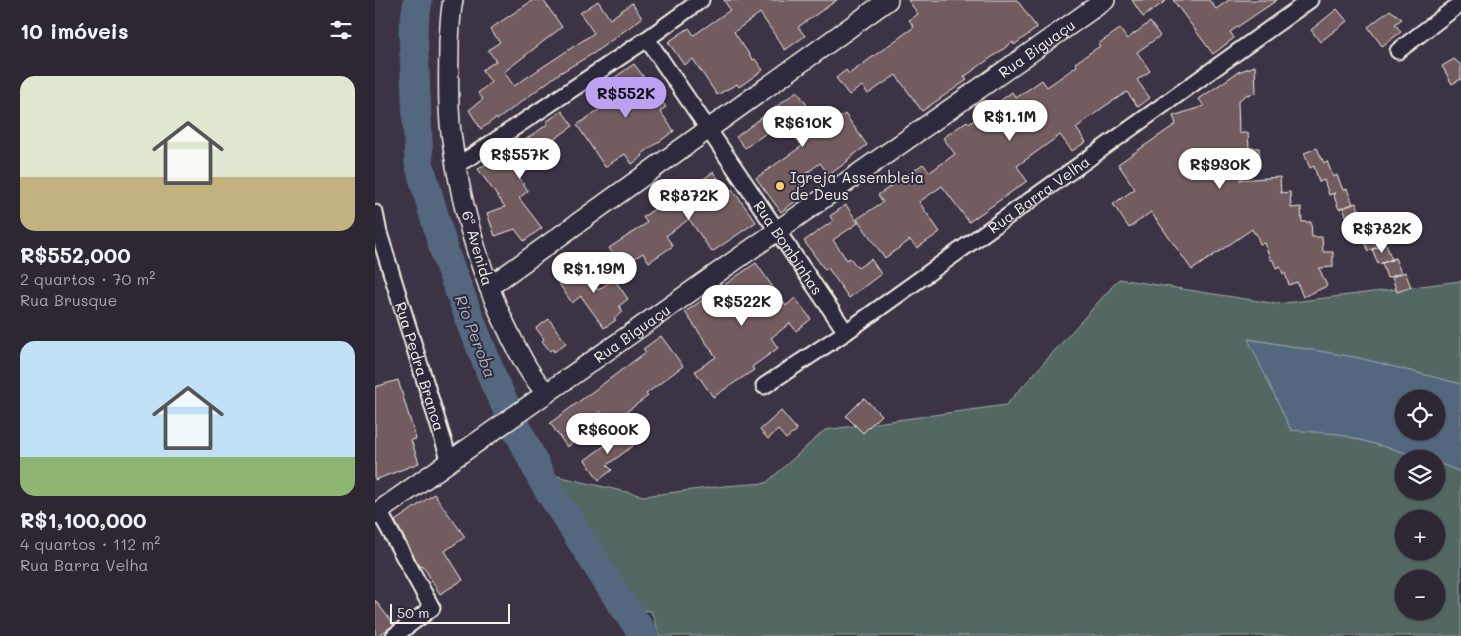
<!DOCTYPE html>
<html lang="pt">
<meta charset="utf-8">
<style>
:root{--surface:#2d2733;--page:#39333f;--text:#f1f3f6;--muted:#a7a5ac;--line:#48444e;--accent:#bca0f2}
body{margin:0;font-family:Mali,sans-serif;background:var(--page);color:var(--text);height:100vh;display:flex;flex-direction:column;font-size:19px;white-space:nowrap}
*{box-sizing:border-box;margin:0}
p{font-size:16px;color:var(--muted)}
.icon{flex:none;width:28px;height:28px;fill:none;stroke:currentColor;stroke-width:2;stroke-linecap:round;stroke-linejoin:round}
.map{position:relative;flex:1;overflow:hidden}
.details{display:flex;flex-direction:column;background:var(--surface);width:375px}
.details>*{flex:none}
.buttons{position:absolute;left:1020px;top:390px;display:grid;gap:10px}
.buttons a{display:grid;place-items:center;width:50px;height:50px;border-radius:50%;background:var(--surface);box-shadow:0 1px 4px #0004,0 0 0 1px var(--line);font-size:25px}
.scale{position:absolute;left:15px;bottom:12px;width:120px;box-sizing:border-box;padding-left:5px;border:2px solid #f4f1e8;border-top:0;font-size:14px;line-height:18px;white-space:nowrap;color:#f4f1e8;-webkit-text-stroke:4px #2f2a3d;paint-order:stroke}
.price{position:absolute;translate:-50% -42px;padding:0 11px;border-radius:18px;background:#fff;color:#222;font-size:16px;line-height:32px;filter:drop-shadow(0 1px 2px #0008)}
.price::after{content:'';position:absolute;left:50%;top:30px;width:15px;height:11px;margin-left:-8px;background:inherit;clip-path:polygon(0 0,100% 0,50% 100%)}
.price.on{background:var(--accent);color:#111}
ul{padding:0;list-style:none}
li{display:grid;align-content:center;gap:10px;height:265px;padding:0 20px}
li span{display:grid;place-items:center;height:155px;border-radius:15px;color:#555}
li>.icon{margin-inline-start:auto}
span .icon{width:90px;height:90px;fill:#fffc;stroke-width:1}
li b{font-size:21px}
h2{display:flex;justify-content:space-between;align-items:center;height:60px;padding:0 20px;font-size:21px}
main{display:flex;flex:1;min-height:0}
.map>svg:first-child{display:block}
.green{fill:#526864;stroke:#a3aca6;fill-rule:evenodd}
.water{fill:#53677e;stroke:#939ea8;fill-rule:evenodd}
.lines{fill:none;stroke-linecap:round;stroke-linejoin:round}
.river{stroke:#53677e;stroke-width:29}
.building{fill:#725b61;stroke:#f4f1e8}
.minor-casing{stroke:#f4f1e8;stroke-width:19}
.tertiary-casing{stroke:#f4f1e8;stroke-width:22}
.minor{stroke:#2f2a3d;stroke-width:15}
.tertiary{stroke:#2f2a3d;stroke-width:19}
.poi-dot{fill:#ffd166;stroke:#2f2a3d;stroke-width:2}
.labels{text-anchor:middle;dominant-baseline:central;stroke-width:4;stroke-linejoin:round;paint-order:stroke}
.street-label{font-size:15px;fill:#f4f1e8;stroke:#2f2a3d}
.poi-label{font-size:15px;fill:#f4f1e8;stroke:#2f2a3d;text-anchor:start}
.water-label{font-size:16px;font-style:italic;fill:#acb3b8;stroke:#2f2a3d}
</style>
<main>
<section class="details">
<h2>10 imóveis<svg class="icon" aria-label="filters" viewBox="0 0 24 24"><path d="M4 7h16M4 17h16"/><circle cx="9" cy="7" r="2"/><circle cx="15" cy="17" r="2"/></svg></h2>
<ul>
<li><span style="background:linear-gradient(#dfe7d0 65%,#c2b280 0)"><svg class="icon" aria-label="home" viewBox="0 0 24 24"><path d="M3 11l9-7 9 7M6 9v11h12V9"/></svg></span><div><b>R$552,000</b><p>2 quartos · 70 m²</p><p>Rua Brusque</p></div></li>
<li><span style="background:linear-gradient(#bfe0f5 75%,#8fb573 0)"><svg class="icon" aria-label="home" viewBox="0 0 24 24"><path d="M3 11l9-7 9 7M6 9v11h12V9"/></svg></span><div><b>R$1,100,000</b><p>4 quartos · 112 m²</p><p>Rua Barra Velha</p></div></li>
</ul>
</section>
<div class="map">
<svg width="1086" height="636" viewBox="0 0 1086 636">
<rect width="100%" height="100%" fill="#3c3444"/>
<filter id="ink" filterUnits="userSpaceOnUse"><feTurbulence type="fractalNoise" baseFrequency=".02" numOctaves="2"/><feDisplacementMap in="SourceGraphic" scale="10" xChannelSelector="R" yChannelSelector="G"/><feConvolveMatrix kernelMatrix="1 2 1 2 8 2 1 2 1" color-interpolation-filters="sRGB"/></filter>
<g filter="url(#ink)">
<path class="green" d="M 744,279 L 902,304 L 1086,281 L 1086,384 L 984,358 L 874,339 L 916,430 L 964,434 L 1053,459 L 1029,459 L 1029,491 L 1061,491 L 1061,462 L 1086,472 L 1086,636 L 285,636 L 276,611 L 254,610 L 177,475 L 269,496 L 349,486 L 391,483 L 450,430 L 631,405 ZM 1029,519 L 1061,519 L 1061,551 L 1029,551 ZM 1029,579 L 1061,579 L 1061,611 L 1029,611 Z"/>
<path class="water" d="M 873,339 L 984,358 L 1086,384 L 1086,472 L 1061,462 L 1061,459 L 1053,459 L 964,434 L 916,430 ZM 1029,399 L 1061,399 L 1061,431 L 1029,431 Z"/>
<g class="lines">
<path class="river" d="M 43,0 L 38,30 L 44,163 L 71,257 L 120,384 L 168,481 L 244,600 L 270,636"/>
</g>
<path class="building" d="M 158,0 L 168,0 L 187,27 L 129,72 L 139,86 L 219,33 L 205,13 L 223,1 L 235,19 L 257,3 L 267,18 L 219,53 L 185,73 L 122,120 L 121,118 L 106,129 L 94,110 L 108,99 L 103,93 L 116,82 L 107,70 L 121,61 L 113,50 L 125,42 L 115,29 Z
M 349,0 L 462,0 L 423,27 L 430,36 L 410,50 L 385,13 L 359,32 L 378,60 L 380,59 L 388,70 L 364,87 L 362,84 L 342,95 L 318,59 L 309,65 L 293,42 L 314,28 L 319,35 L 355,10 Z
M 533,0 L 642,0 L 662,28 L 639,45 L 638,42 L 589,77 L 592,80 L 547,111 L 521,75 L 493,94 L 487,86 L 474,95 L 461,78 L 471,70 L 474,74 L 539,27 L 534,20 L 543,14 Z
M 757,0 L 792,0 L 768,17 Z
M 798,0 L 834,0 L 841,9 L 854,0 L 902,0 L 855,32 L 859,38 L 838,54 Z
M 962,9 L 972,21 L 945,42 L 936,30 Z
M 1015,10 L 1027,19 L 1020,24 L 1026,32 L 1007,46 L 993,27 Z
M 775,22 L 785,36 L 762,52 L 775,71 L 762,80 L 775,98 L 763,107 L 752,92 L 730,106 L 701,128 L 711,142 L 697,151 L 685,135 L 642,166 L 652,181 L 594,222 L 567,186 L 544,202 L 565,232 L 542,248 L 535,240 L 510,258 L 482,219 L 508,202 L 503,195 L 548,164 L 555,172 L 580,154 L 568,138 L 592,121 L 594,124 L 637,92 L 641,98 L 667,80 L 672,87 L 702,66 L 700,63 L 725,46 L 723,44 L 745,29 L 752,39 Z
M 1079,59 L 1086,65 L 1086,79 L 1077,84 L 1067,66 Z
M 259,64 L 291,107 L 285,111 L 299,131 L 267,154 L 268,156 L 257,164 L 250,154 L 230,167 L 202,125 L 229,106 L 219,92 Z
M 880,66 L 881,93 L 871,95 L 863,101 L 864,133 L 873,133 L 874,148 L 884,148 L 885,168 L 864,180 L 905,177 L 906,193 L 915,192 L 916,208 L 926,207 L 927,222 L 936,222 L 937,237 L 947,237 L 948,252 L 958,252 L 958,267 L 944,268 L 952,286 L 928,297 L 922,282 L 914,285 L 910,273 L 908,274 L 905,266 L 901,268 L 898,260 L 896,260 L 889,243 L 885,244 L 881,233 L 879,233 L 877,229 L 817,270 L 776,212 L 754,228 L 738,204 L 760,189 L 743,164 L 801,124 L 798,116 L 829,106 L 824,99 L 863,72 Z
M 422,91 L 449,129 L 470,114 L 492,145 L 472,160 L 473,161 L 454,175 L 445,163 L 420,182 L 429,195 L 406,212 L 381,178 L 427,146 L 408,121 L 370,148 L 361,137 Z
M 187,111 L 198,126 L 171,145 L 181,159 L 170,167 L 164,160 L 142,174 L 153,191 L 144,198 L 167,228 L 149,241 L 140,229 L 120,236 L 112,213 L 130,207 L 103,169 L 128,153 L 135,163 L 156,148 L 150,140 L 173,124 L 171,122 Z
M 942,148 L 949,163 L 952,161 L 958,177 L 962,175 L 968,190 L 972,189 L 978,204 L 964,209 L 958,194 L 960,193 L 954,195 L 949,180 L 944,182 L 939,166 L 935,168 L 929,153 Z
M 338,172 L 353,192 L 357,189 L 381,222 L 337,252 L 314,219 L 291,236 L 298,246 L 274,262 L 268,253 L 257,260 L 255,256 L 244,263 L 234,248 L 272,223 L 268,217 L 305,191 L 308,194 Z
M 981,203 L 988,218 L 974,223 L 968,208 Z
M 471,205 L 483,223 L 458,240 L 472,260 L 475,258 L 483,268 L 496,259 L 506,274 L 474,298 L 453,268 L 450,270 L 429,241 L 458,221 L 455,216 Z
M 991,217 L 997,232 L 983,237 L 978,222 Z
M 1001,231 L 1007,246 L 993,251 L 988,236 Z
M 1011,244 L 1017,260 L 1003,264 L 997,249 Z
M 1020,258 L 1026,273 L 1012,278 L 1007,263 Z
M 203,261 L 223,290 L 239,279 L 253,299 L 244,306 L 248,312 L 239,318 L 241,320 L 229,328 L 206,296 L 197,303 L 183,282 L 194,275 L 191,270 Z
M 381,263 L 411,306 L 420,298 L 436,319 L 421,331 L 415,323 L 396,338 L 403,348 L 377,367 L 379,370 L 338,397 L 320,371 L 341,357 L 310,312 Z
M 1030,272 L 1036,287 L 1022,292 L 1017,277 Z
M 174,319 L 191,343 L 179,352 L 178,349 L 175,351 L 167,341 L 169,339 L 161,328 Z
M 286,336 L 308,366 L 271,394 L 273,396 L 235,424 L 225,411 L 200,430 L 206,437 L 192,447 L 175,423 L 271,352 L 268,349 Z
M 23,380 L 41,439 L 36,440 L 44,463 L 0,480 L 0,387 Z
M 489,398 L 506,415 L 488,433 L 471,416 Z
M 406,411 L 422,430 L 411,439 L 403,430 L 393,439 L 385,430 Z
M 248,432 L 258,446 L 232,465 L 237,470 L 224,480 L 210,460 Z
M 59,494 L 90,537 L 70,551 L 88,580 L 65,594 L 48,566 L 46,567 L 42,562 L 20,521 Z
M 0,600 L 19,625 L 3,636 L 0,636 Z"/>
<g class="lines">
<g class="minor-casing">
<g id="minor">
<path id="s1" d="M 272,39 L 471,332"/>
<path d="M 1023,51 L 1086,3"/>
<path d="M 81,165 L 97,156 L 272,39 L 326,0"/>
<path id="s2" d="M 0,213 L 4,233 L 75,462"/>
<path id="s3" d="M 389,386 L 471,332 L 935,0"/>
<path d="M 4,511 L 57,608 L 19,636"/>
</g>
</g>
<g class="tertiary-casing">
<g id="tertiary">
<path d="M 78,0 C 75,14 75,28 74,42 C 74,72 72,102 76,133 C 85,203 105,275 137,339 C 147,359 156,377 172,393"/>
<path d="M 114,287 L 513,0"/>
<path id="s4" d="M 0,514 L 730,0"/>
</g>
</g>
<use href="#minor" class="minor"/>
<use href="#tertiary" class="tertiary"/>
</g>
</g>
<circle class="poi-dot" cx="405" cy="186" r="5"/>
<g class="labels">
<g class="street-label">
<text stroke="none"><textPath href="#s4" startOffset="809">Rua Biguaçu</textPath></text>
<text stroke="none"><textPath href="#s3" startOffset="335">Rua Barra Velha</textPath></text>
<text stroke="none"><textPath href="#s1" startOffset="252">Rua Bombinhas</textPath></text>
<text transform="translate(103 248) rotate(74)">6ª Avenida</text>
<text stroke="none"><textPath href="#s4" startOffset="314">Rua Biguaçu</textPath></text>
<text stroke="none"><textPath href="#s2" startOffset="160">Rua Pedra Branca</textPath></text>
</g>
<g class="poi-label">
<text x="415" y="177">Igreja Assembleia<tspan x="415" dy="17">de Deus</tspan></text>
</g>
<g class="water-label">
<text transform="translate(101 336) rotate(69)">Rio Peroba</text>
</g>
</g>
</svg>
<div class="buttons">
<a><svg class="icon" aria-label="locate" viewBox="0 0 24 24"><circle cx="12" cy="12" r="6"/><path d="M12 2v4M12 18v4M2 12h4M18 12h4"/></svg></a>
<a><svg class="icon" aria-label="layers" viewBox="0 0 24 24"><path d="M12 4l9 5-9 5-9-5zM3 14l9 5 9-5"/></svg></a>
<a>+</a>
<a>−</a>
</div>
<div class="scale">50 m</div>
<b class="price on" style="left:251px;top:119px">R$552K</b>
<b class="price" style="left:635px;top:142px">R$1.1M</b>
<b class="price" style="left:428px;top:148px">R$610K</b>
<b class="price" style="left:145px;top:180px">R$557K</b>
<b class="price" style="left:845px;top:190px">R$930K</b>
<b class="price" style="left:314px;top:221px">R$872K</b>
<b class="price" style="left:1007px;top:254px">R$782K</b>
<b class="price" style="left:219px;top:294px">R$1.19M</b>
<b class="price" style="left:367px;top:327px">R$522K</b>
<b class="price" style="left:233px;top:455px">R$600K</b>
</div>
</main>
